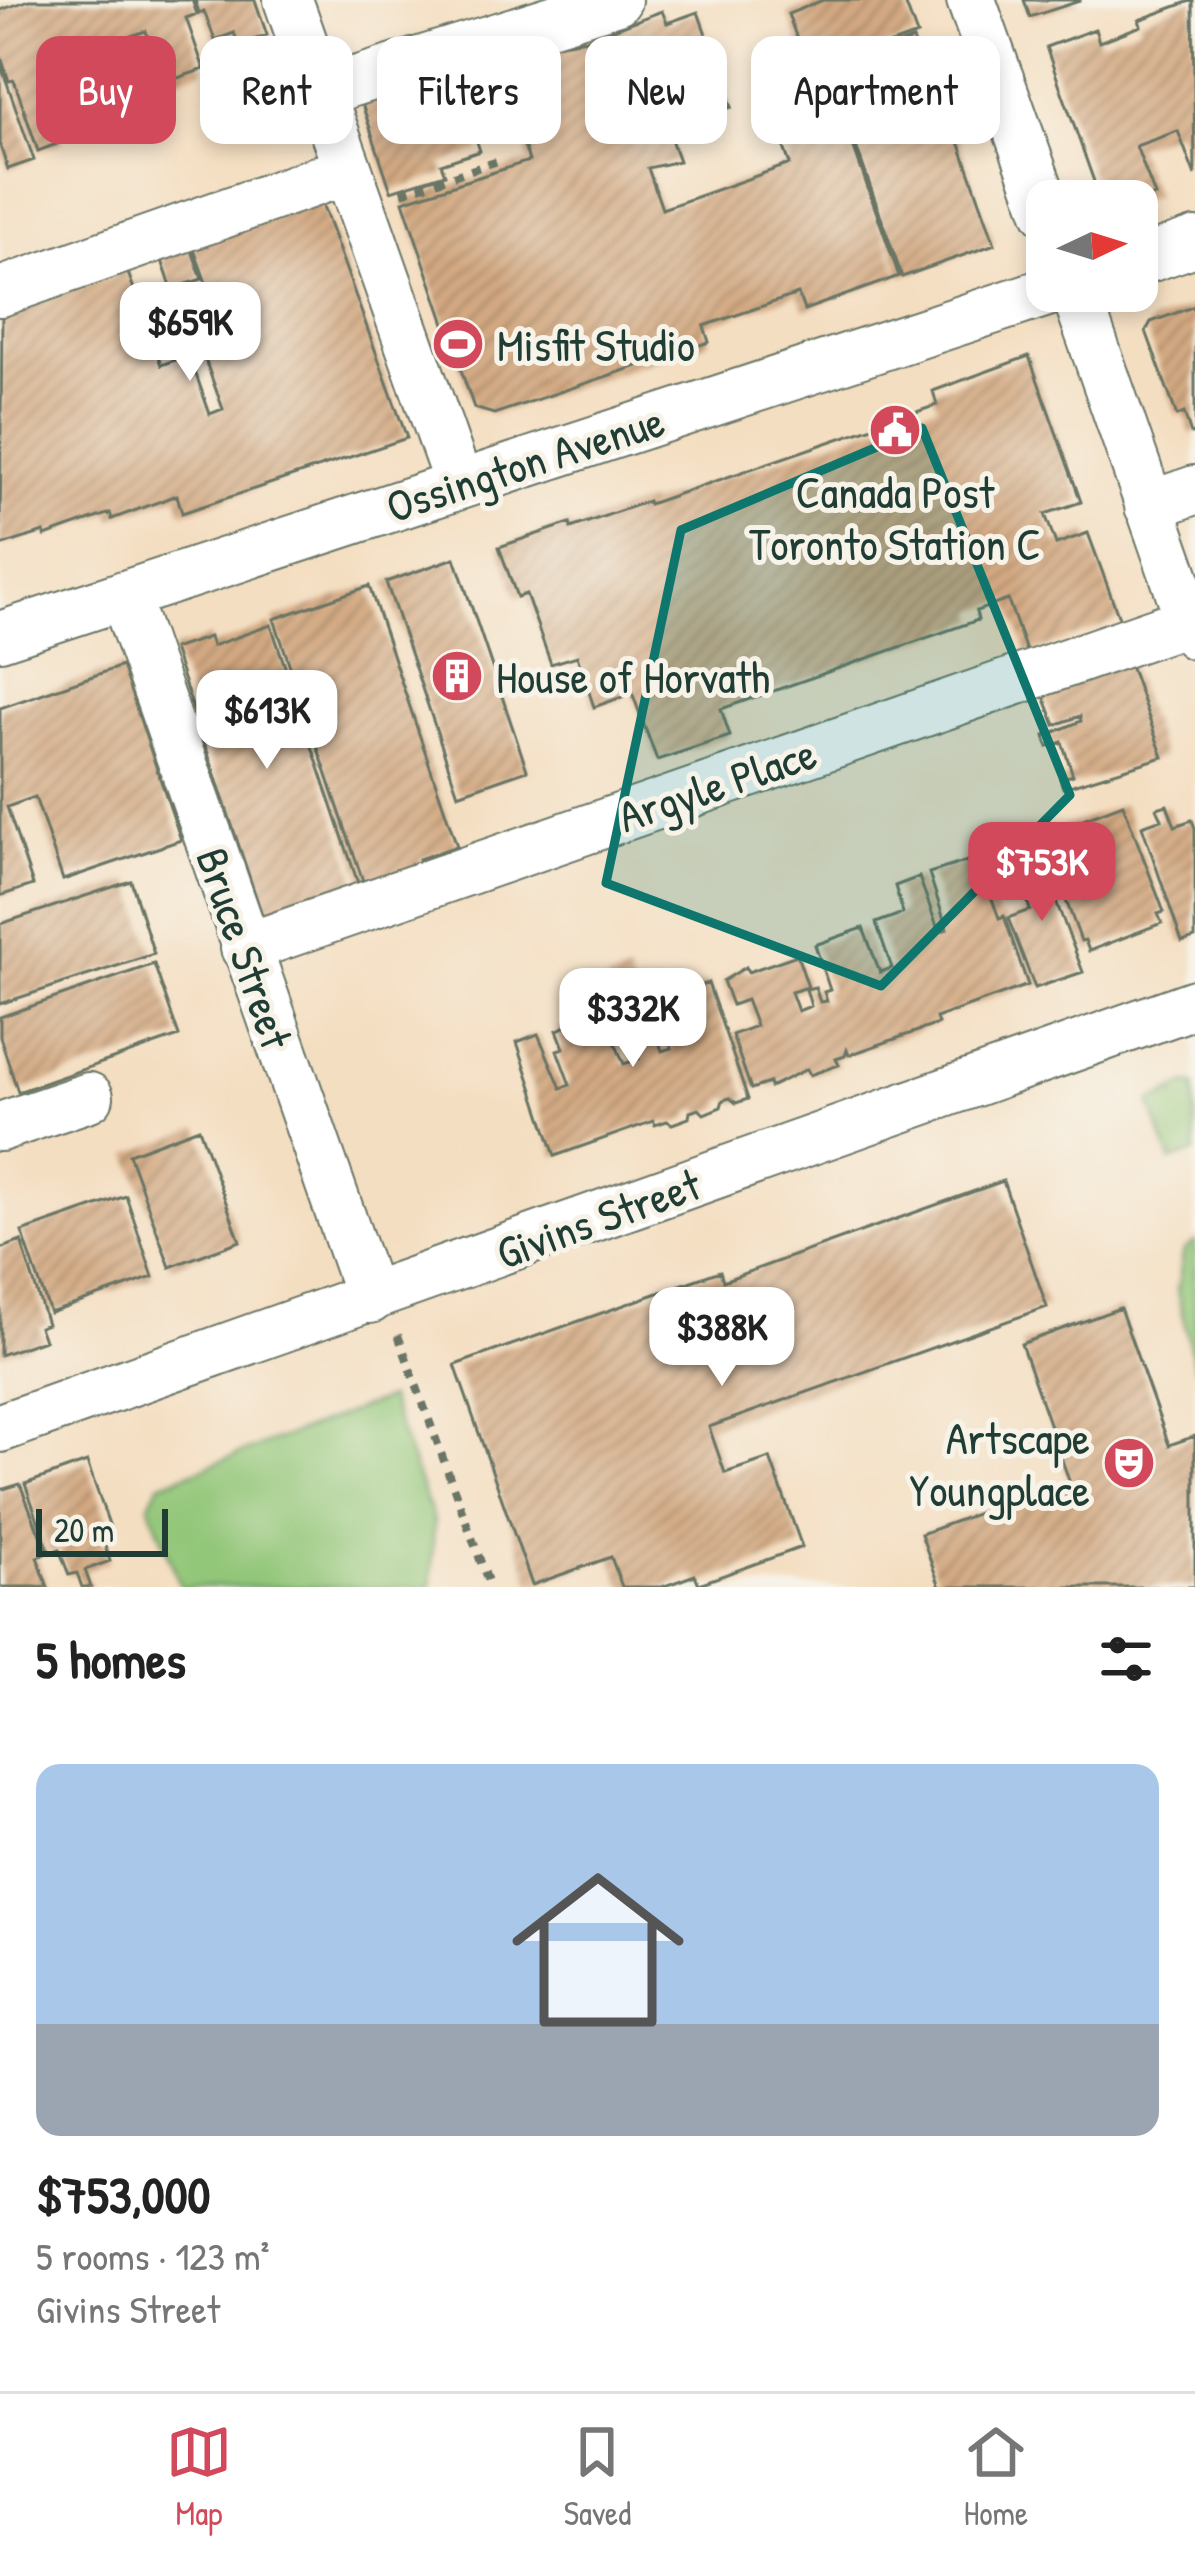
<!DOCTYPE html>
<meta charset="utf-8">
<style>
:root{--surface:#fff;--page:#f6f6f6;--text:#222;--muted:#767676;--line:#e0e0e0;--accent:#d1495b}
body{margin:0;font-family:"Patrick Hand",sans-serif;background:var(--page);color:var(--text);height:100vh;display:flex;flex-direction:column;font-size:45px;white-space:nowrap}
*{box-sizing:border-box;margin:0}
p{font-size:39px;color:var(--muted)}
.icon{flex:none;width:66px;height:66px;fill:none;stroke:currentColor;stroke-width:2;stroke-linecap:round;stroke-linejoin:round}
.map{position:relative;height:1587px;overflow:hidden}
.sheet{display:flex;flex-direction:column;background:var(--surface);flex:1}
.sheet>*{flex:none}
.guide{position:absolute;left:36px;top:36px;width:1125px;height:108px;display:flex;gap:24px}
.needle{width:78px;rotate:86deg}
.tools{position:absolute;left:1026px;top:180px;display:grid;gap:24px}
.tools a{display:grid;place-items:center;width:132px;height:132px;border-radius:24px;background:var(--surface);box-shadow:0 6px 18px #0003;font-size:60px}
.scale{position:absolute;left:36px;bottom:30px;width:132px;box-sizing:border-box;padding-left:12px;border:6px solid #1f3d34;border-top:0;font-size:33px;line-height:42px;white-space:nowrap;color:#1f3d34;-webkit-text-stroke:9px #f7f3e8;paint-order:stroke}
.price{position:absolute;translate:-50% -102px;padding:0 27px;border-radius:24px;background:#fff;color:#222;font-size:39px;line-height:78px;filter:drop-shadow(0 3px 6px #0008)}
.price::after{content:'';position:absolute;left:50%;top:72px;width:36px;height:27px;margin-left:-18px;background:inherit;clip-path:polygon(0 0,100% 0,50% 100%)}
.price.selected{background:var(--accent);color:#fff}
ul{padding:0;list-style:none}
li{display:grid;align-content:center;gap:24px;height:636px;padding:0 36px}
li+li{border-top:3px solid var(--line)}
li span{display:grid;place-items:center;height:372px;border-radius:24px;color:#555}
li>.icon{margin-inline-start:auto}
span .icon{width:216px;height:216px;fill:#fffc;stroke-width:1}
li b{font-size:51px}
h2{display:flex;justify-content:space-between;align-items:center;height:144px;padding:0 36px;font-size:51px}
.chip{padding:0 42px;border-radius:24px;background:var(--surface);box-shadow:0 6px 18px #0003;font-size:42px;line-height:108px}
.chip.selected{background:var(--accent);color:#fff}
.tab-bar{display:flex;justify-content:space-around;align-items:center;height:168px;border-top:3px solid var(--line);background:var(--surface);font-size:33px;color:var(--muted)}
.tab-bar a{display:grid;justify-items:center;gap:6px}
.tab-bar .selected{color:var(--accent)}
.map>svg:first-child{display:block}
.park{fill:url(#park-tufts);stroke:#588256;stroke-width:3}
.pitch{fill:#92c678;stroke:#588256;stroke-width:3}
.building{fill:url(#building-hatch)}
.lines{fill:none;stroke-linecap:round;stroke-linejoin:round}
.minor-casing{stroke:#6a7565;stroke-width:52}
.path{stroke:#6a7565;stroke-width:8;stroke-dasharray:9 9;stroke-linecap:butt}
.minor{stroke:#fff;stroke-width:48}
.marked{fill:#0f766e;fill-opacity:0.2;stroke:#0f766e;stroke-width:9;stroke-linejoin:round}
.labels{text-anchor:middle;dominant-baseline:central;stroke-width:10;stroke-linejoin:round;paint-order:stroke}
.poi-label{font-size:45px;fill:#1f3d34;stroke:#f7f3e8;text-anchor:start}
.street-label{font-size:45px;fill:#1f3d34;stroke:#f7f3e8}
</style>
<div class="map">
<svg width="1195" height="1587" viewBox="0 0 1195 1587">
<defs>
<pattern id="park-tufts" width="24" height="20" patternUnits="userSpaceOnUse" patternTransform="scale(3)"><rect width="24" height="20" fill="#92c678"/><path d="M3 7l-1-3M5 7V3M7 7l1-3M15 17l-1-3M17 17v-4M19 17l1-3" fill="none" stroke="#77a263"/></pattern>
<pattern id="building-hatch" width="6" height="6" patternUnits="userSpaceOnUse" patternTransform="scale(3)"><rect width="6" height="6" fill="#d3a982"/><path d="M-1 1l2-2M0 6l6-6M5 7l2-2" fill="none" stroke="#ab8b6b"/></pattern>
</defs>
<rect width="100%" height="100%" fill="#f7f3e8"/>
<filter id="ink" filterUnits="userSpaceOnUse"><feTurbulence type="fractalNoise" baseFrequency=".00833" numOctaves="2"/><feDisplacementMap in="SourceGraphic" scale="24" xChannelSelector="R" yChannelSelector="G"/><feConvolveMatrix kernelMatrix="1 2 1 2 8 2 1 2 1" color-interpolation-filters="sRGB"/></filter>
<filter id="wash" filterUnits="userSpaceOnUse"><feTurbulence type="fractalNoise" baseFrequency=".004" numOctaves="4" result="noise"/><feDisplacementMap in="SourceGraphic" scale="48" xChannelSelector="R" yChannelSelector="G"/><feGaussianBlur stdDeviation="2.7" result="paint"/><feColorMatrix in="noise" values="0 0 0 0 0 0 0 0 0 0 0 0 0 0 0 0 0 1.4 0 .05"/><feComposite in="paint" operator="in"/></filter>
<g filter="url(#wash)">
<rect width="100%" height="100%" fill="#f4dec1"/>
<path class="park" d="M 1187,1084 L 1195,1085 L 1195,1153 L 1171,1161 L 1150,1102 Z
M 1195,1242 L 1195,1369 L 1177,1291 L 1184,1250 Z"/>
<path class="pitch" d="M 388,1398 L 434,1522 L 431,1587 L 181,1587 L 149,1505 L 160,1484 Z"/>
<g id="blocks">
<path class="building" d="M 29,0 L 192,0 L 197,14 L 186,18 L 204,69 L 163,83 L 146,31 L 122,39 L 138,84 L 88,106 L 72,58 L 57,63 L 75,113 L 55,121 L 62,142 L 38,151 L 14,80 L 9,81 L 0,54 L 0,10 Z
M 195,0 L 255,0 L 267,35 L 239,45 L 234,33 L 215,40 L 204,11 L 199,13 Z
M 823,0 L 904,0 L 917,35 L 829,66 L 827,62 L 808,69 L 788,14 Z
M 1024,0 L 1080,0 L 1080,1 L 1030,17 Z
M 1193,0 L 1195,176 L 1178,131 L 1136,146 L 1155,196 L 1137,202 L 1101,201 L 1046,47 L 1095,29 L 1099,42 L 1141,26 L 1139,20 Z
M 662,11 L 667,23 L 698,12 L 732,107 L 699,118 L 701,123 L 669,134 L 679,161 L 648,168 L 662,209 L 790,164 L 773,117 L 835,95 L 899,276 L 804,310 L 798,294 L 704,326 L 709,342 L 494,414 L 474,408 L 403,201 L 529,161 L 495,53 L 587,39 Z
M 913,40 L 924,68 L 932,65 L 995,244 L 902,277 L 848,123 L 857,120 L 848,94 L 869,87 L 860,59 Z
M 0,63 L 34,160 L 8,169 L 0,146 Z
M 456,77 L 480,151 L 441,164 L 445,174 L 391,191 L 360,98 L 412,81 L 414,91 Z
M 319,195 L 407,438 L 182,513 L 177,495 L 112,519 L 110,513 L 45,536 L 44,532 L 0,546 L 2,312 L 127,270 L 161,365 L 189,355 L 210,414 L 223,409 L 203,354 L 228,344 L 191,241 Z
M 189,242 L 202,279 L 172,289 L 159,252 Z
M 1195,306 L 1195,433 L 1191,434 L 1184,413 L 1177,416 L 1146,331 L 1151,322 Z
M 1029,356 L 1081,502 L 1045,514 L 1056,544 L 1088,533 L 1120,620 L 1027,654 L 1008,600 L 976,611 L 978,620 L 721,709 L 730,736 L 657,760 L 623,668 L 616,670 L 625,696 L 594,707 L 577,656 L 551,664 L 526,594 L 517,597 L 499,547 L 570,523 L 571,528 L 648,501 L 649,504 L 937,405 L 933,391 Z
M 455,558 L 527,770 L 458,794 L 386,582 Z
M 369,586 L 457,846 L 419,859 L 421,865 L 364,884 L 274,619 Z
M 271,625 L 360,889 L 264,921 L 173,649 L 209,637 L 212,646 Z
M 1128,660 L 1163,757 L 1063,788 L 1060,779 L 1073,775 L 1062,742 L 1048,747 L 1045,736 L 1081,721 L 1080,716 L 1055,725 L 1042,691 Z
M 122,666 L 181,840 L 63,880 L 35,797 L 7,807 L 33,885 L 0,896 L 0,708 Z
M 1123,804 L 1164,912 L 1158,914 L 1162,923 L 1089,951 L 1085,940 L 1081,941 L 1046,846 L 1051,844 L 1046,833 Z
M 1167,805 L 1175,826 L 1192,820 L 1195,828 L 1195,938 L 1182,942 L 1142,826 L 1162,819 L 1157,808 Z
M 1033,841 L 1083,972 L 1035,988 L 1008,918 L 1030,910 L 1011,849 Z
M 977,858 L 999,918 L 1004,916 L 1028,985 L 939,1017 L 936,1018 L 938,1024 L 849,1055 L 847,1050 L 845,1056 L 836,1059 L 839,1065 L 810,1075 L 807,1069 L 770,1087 L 769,1083 L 751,1089 L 732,1035 L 756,1026 L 746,1000 L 732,1005 L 723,981 L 746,967 L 748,972 L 797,955 L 808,987 L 791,992 L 798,1011 L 811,1006 L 806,989 L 815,987 L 820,1002 L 827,1001 L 824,992 L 830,990 L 815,945 L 863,928 L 880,972 L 892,968 L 876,923 L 903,913 L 895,886 L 919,877 L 939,932 L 947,929 L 929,873 Z
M 131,881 L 154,954 L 0,1004 L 0,924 Z
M 154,964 L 179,1036 L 18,1092 L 0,1037 L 0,1017 Z
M 628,973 L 636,995 L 643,993 L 662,1051 L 672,1048 L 655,1002 L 678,994 L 686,1020 L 696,1017 L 686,991 L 708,983 L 748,1099 L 736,1103 L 730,1098 L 723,1100 L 721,1107 L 704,1114 L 699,1109 L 690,1112 L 689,1118 L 672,1124 L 667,1121 L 655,1125 L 653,1121 L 555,1156 L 517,1042 L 538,1034 L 561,1088 L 570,1085 L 557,1050 L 564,1048 L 557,1030 L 602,1012 L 624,1064 L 639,1059 L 632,1038 L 627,1040 L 607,980 Z
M 199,1128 L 240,1241 L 170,1267 L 129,1154 Z
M 1003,1181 L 1047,1307 L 709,1427 L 725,1473 L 770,1458 L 802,1547 L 699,1584 L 695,1575 L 662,1587 L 622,1587 L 611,1557 L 532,1585 L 455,1365 L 720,1271 L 723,1281 Z
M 126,1196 L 153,1277 L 50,1313 L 22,1232 Z
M 21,1241 L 47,1324 L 39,1327 L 44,1340 L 0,1355 L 0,1249 Z
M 1120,1308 L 1169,1445 L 1195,1436 L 1195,1587 L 940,1587 L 921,1534 L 1069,1480 L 1021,1344 Z
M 87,1462 L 111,1530 L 101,1534 L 110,1561 L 85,1570 L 91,1587 L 82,1587 L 77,1573 L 69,1575 L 59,1549 L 50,1553 L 25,1484 Z
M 20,1484 L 47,1553 L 37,1557 L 48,1587 L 0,1587 L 0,1490 Z"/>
</g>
</g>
<g filter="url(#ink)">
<use href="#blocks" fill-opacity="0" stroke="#6a7565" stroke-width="3"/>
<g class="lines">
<g class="minor-casing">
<path id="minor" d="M 288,0 L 459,485
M 971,0 L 1047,212
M 320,92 L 617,0
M 1137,262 L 1195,242
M 1075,291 L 1195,635
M 0,292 L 348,170
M 1149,506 L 1195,490
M 124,595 L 370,1299
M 0,636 L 1050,291
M 245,948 L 1190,620
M 0,1127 L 89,1097
M 0,1428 L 1195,1004"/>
</g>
<path class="path" d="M 402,193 L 501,160
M 398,1335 L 490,1587"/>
<use href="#minor" class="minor"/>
</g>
</g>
<path class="marked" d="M 922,428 L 1070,795 L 881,986 L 606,883 L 681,530 Z"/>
<defs>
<g id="stadium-disc" transform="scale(2.7)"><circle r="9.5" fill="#d1495b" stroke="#f7f3e8"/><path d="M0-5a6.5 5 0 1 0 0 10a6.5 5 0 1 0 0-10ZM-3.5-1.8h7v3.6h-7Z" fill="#fff"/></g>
<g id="civic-disc" transform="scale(2.7)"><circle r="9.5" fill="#d1495b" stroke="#f7f3e8"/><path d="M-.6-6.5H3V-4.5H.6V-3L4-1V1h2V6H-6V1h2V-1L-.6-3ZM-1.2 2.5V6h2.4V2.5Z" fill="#fff"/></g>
<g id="building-disc" transform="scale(2.7)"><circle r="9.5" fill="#d1495b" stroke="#f7f3e8"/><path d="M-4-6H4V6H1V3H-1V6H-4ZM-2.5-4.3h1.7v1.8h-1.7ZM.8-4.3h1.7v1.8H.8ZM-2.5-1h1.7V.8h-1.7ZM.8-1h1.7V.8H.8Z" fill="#fff"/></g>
<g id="theatre-disc" transform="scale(2.7)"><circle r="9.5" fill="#d1495b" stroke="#f7f3e8"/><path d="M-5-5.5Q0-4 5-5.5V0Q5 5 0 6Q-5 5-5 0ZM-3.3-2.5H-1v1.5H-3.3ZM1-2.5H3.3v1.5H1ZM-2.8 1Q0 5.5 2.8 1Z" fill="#fff"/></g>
</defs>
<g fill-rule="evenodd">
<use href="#stadium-disc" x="458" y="344"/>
<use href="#civic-disc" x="895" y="430"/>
<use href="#building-disc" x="457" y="676"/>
<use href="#theatre-disc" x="1129" y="1463"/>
</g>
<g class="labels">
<g class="poi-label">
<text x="497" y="344">Misfit Studio</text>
<text x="895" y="491" text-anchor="middle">Canada Post<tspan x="895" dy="52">Toronto Station C</tspan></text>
<text x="496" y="676">House of Horvath</text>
<text x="1090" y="1437" text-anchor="end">Artscape<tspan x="1090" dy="52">Youngplace</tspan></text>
</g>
<g class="street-label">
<text transform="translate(525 463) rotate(-18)">Ossington Avenue</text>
<text transform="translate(717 784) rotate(-19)">Argyle Place</text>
<text transform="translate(245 948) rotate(71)">Bruce Street</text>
<text transform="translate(598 1218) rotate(-20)">Givins Street</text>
</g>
</g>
</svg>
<div class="tools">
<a><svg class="needle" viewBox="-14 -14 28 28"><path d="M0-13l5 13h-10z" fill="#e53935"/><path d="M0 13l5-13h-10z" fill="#767676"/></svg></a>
</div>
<div class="scale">20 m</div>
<b class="price" style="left:190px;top:384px">$659K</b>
<b class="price" style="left:267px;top:772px">$613K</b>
<b class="price selected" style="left:1042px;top:924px">$753K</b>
<b class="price" style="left:633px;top:1070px">$332K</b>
<b class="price" style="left:722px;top:1389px">$388K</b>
<div class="guide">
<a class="chip selected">Buy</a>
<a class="chip">Rent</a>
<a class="chip">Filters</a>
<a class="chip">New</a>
<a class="chip">Apartment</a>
</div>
</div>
<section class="sheet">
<h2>5 homes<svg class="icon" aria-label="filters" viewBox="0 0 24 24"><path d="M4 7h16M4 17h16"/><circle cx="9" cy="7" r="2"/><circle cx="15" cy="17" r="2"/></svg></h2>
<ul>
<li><span style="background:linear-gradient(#a9c7e8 70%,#9aa5b1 0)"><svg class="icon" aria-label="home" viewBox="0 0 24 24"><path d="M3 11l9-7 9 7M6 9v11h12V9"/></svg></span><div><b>$753,000</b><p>5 rooms · 123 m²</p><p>Givins Street</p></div></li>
</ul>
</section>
<nav class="tab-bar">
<a class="selected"><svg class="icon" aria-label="map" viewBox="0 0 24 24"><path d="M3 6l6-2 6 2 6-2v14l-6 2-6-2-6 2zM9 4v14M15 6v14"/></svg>Map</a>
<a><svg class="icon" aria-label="saved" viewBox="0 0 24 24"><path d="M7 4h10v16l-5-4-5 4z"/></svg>Saved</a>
<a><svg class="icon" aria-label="home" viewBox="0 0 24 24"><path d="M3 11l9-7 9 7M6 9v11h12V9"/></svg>Home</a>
</nav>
